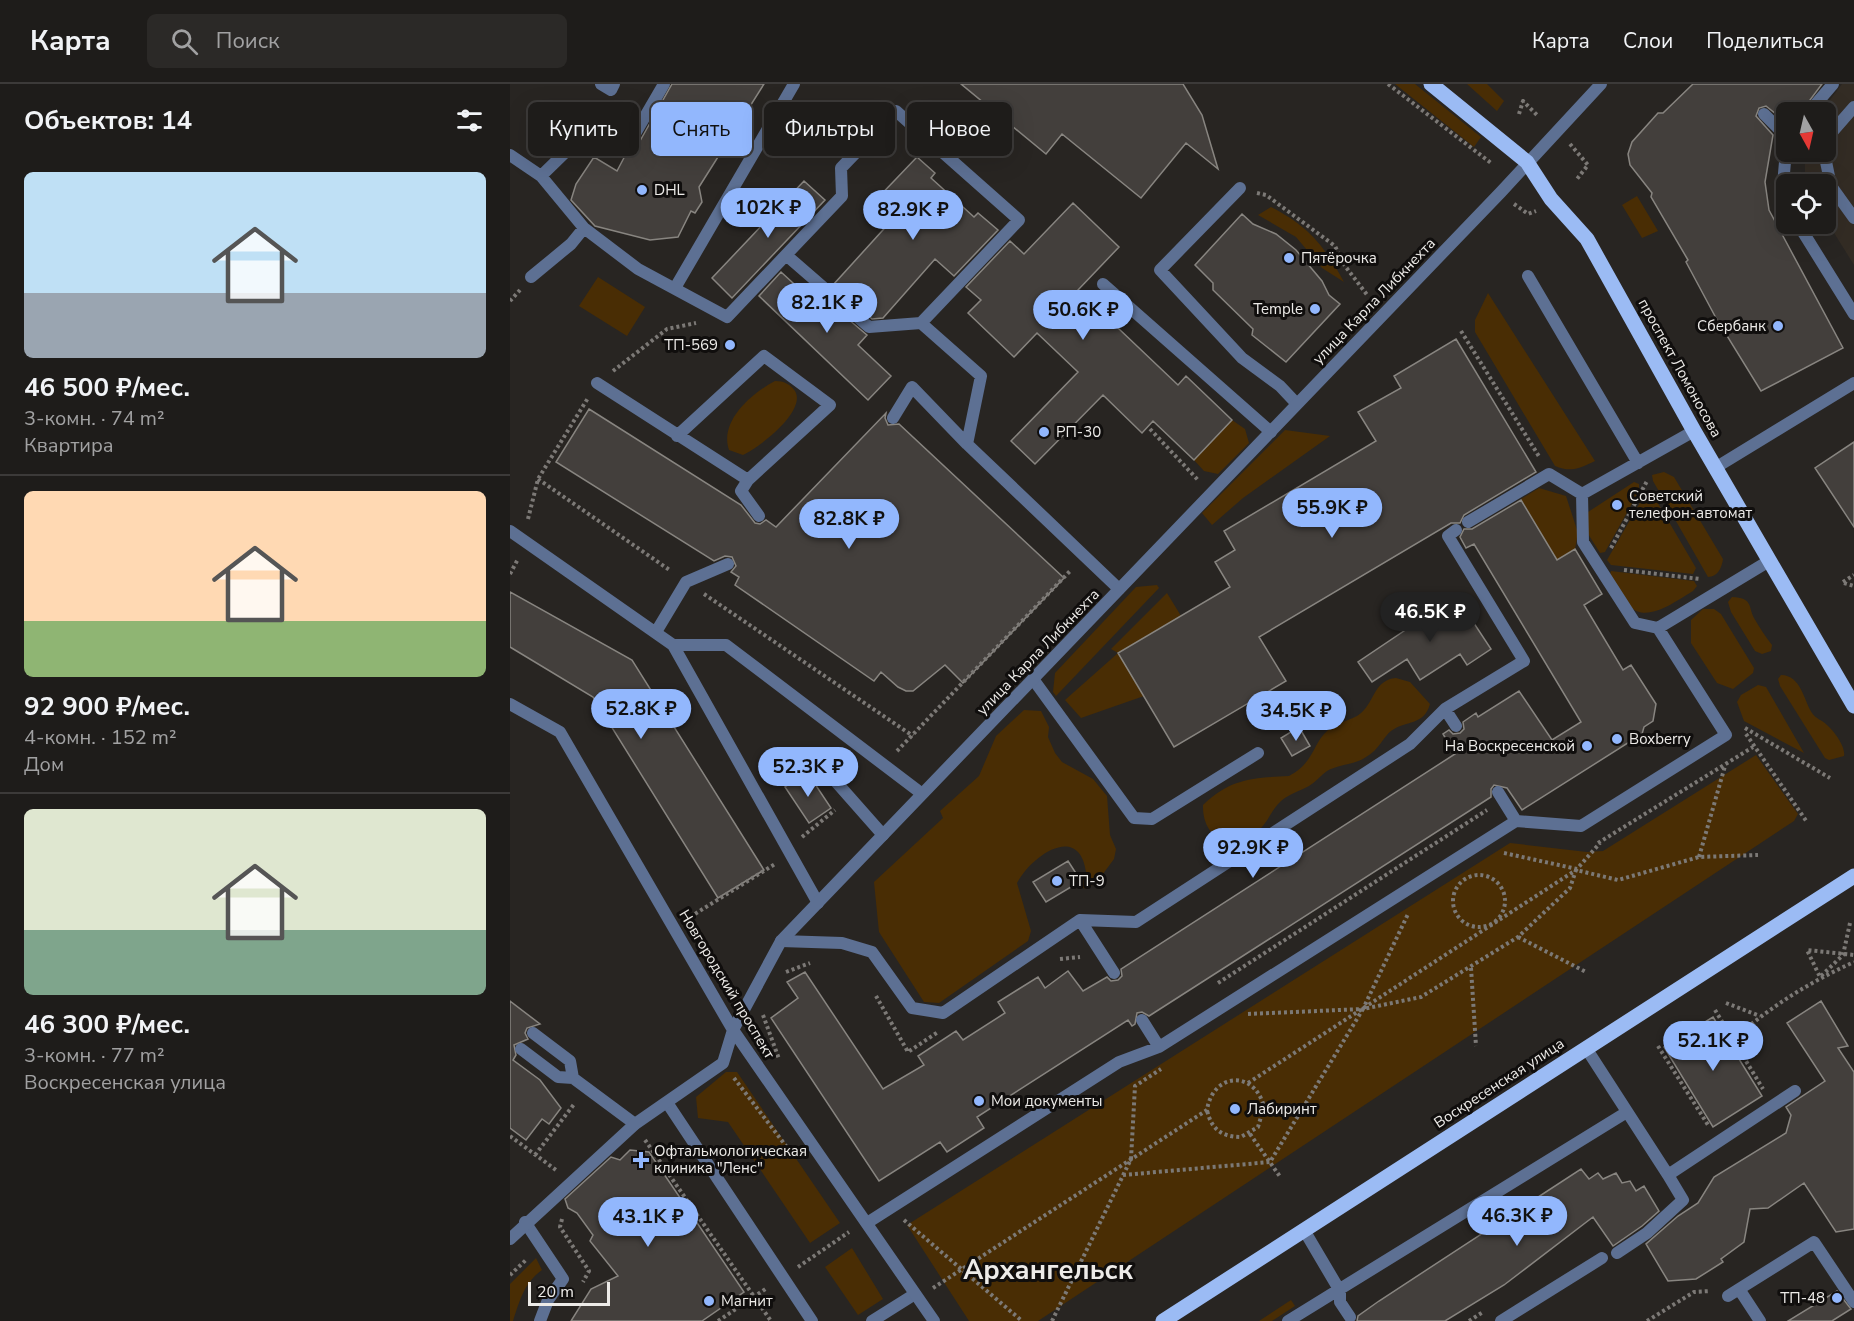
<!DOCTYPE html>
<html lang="ru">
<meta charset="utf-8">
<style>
:root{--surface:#1e1c1a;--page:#2b2927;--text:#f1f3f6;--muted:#a1a1a2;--line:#3c3a39;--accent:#92b7fd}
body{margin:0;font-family:"Nunito Sans",sans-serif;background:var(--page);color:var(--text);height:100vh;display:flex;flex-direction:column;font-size:22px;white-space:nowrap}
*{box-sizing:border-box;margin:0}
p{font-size:20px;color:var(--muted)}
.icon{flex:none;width:33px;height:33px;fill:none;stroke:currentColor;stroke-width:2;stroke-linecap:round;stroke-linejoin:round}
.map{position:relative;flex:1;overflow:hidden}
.drawer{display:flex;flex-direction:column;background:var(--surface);width:510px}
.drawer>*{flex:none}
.guide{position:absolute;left:18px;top:18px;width:570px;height:54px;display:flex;gap:12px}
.needle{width:39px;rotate:172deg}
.buttons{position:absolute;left:1266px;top:18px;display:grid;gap:12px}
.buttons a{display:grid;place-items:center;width:60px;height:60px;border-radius:9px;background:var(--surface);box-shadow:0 6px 24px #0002,0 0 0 2px var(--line);font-size:30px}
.scale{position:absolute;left:18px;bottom:15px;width:82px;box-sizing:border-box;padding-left:6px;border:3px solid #edebe8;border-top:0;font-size:16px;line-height:21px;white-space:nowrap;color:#edebe8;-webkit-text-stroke:4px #100e0d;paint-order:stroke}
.price{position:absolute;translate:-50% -51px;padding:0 14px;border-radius:21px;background:var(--accent);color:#111;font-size:20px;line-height:39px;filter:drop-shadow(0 2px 3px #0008)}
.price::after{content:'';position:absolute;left:50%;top:36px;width:18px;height:14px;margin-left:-9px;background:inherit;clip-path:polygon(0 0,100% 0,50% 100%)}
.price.on{background:#222;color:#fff}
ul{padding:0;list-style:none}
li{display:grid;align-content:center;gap:12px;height:318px;padding:0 24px}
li+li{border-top:2px solid var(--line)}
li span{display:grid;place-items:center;height:186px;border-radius:9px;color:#555}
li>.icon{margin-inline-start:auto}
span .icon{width:108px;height:108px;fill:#fffc;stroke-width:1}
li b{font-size:26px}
h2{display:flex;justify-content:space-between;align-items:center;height:72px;padding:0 24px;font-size:26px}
.pill{padding:0 21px;border-radius:9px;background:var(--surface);box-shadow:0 6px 24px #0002,0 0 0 2px var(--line);font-size:21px;line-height:54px}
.pill.on{background:var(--accent);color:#111}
header{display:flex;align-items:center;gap:36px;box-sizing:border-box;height:84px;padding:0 30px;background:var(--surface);border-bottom:2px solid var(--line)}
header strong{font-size:28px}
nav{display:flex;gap:33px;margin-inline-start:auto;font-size:21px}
.search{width:420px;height:54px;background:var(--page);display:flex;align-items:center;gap:15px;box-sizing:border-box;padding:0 21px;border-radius:9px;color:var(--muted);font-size:22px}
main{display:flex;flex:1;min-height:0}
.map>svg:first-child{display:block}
.built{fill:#332c24}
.green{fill:#492d04}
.building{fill:#433f3c;stroke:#888580;stroke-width:1.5}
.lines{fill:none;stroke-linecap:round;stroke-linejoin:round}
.path{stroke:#7c7976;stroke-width:4;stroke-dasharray:3 3;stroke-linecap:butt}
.lane{stroke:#5d7093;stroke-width:12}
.street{stroke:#5d7093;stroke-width:12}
.primary{stroke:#9bbbf4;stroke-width:15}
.poi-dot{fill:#92b7fd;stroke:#100e0d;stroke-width:2}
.labels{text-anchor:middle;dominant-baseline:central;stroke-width:6;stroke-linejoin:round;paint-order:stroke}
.poi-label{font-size:15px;fill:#edebe8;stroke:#100e0d;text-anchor:start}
.street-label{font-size:15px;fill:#edebe8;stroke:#100e0d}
.town-label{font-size:27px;font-weight:bold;fill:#edebe8;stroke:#100e0d}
</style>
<header>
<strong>Карта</strong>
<div class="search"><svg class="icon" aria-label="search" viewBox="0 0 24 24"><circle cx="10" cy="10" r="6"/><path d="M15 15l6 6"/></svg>Поиск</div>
<nav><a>Карта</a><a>Слои</a><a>Поделиться</a></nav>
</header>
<main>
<section class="drawer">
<h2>Объектов: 14<svg class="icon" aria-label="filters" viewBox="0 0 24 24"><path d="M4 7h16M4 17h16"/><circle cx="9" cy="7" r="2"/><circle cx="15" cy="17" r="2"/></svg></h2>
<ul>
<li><span style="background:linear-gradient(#bfe0f5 65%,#9aa5b1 0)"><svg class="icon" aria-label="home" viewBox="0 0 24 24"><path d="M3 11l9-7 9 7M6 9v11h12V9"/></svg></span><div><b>46 500 ₽/мес.</b><p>3-комн. · 74 m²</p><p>Квартира</p></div></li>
<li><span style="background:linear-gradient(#ffd9b3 70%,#8fb573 0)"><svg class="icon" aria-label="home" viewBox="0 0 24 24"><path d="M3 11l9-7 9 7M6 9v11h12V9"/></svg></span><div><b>92 900 ₽/мес.</b><p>4-комн. · 152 m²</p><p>Дом</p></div></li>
<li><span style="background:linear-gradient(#dfe7d0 65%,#7fa58c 0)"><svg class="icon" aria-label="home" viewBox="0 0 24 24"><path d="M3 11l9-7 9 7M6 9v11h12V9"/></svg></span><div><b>46 300 ₽/мес.</b><p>3-комн. · 77 m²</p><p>Воскресенская улица</p></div></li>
</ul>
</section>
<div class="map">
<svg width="1344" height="1237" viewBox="0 0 1344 1237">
<rect width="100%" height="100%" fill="#282522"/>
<path class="built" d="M 1332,0 L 1344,0 L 1344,181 L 1316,136 L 1316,100 L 1295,100 L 1295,68 L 1316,68 L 1316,28 L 1311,28 Z"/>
<path class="green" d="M 885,0 L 905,0 L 971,53 L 964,63 Z
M 957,0 L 977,0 L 994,17 L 987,27 Z
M 1127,112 L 1148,147 L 1132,154 L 1112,121 Z
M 761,123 C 798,142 814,161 834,198 L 812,184 L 786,153 L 748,131 Z
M 88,193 L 135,223 L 117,252 L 69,222 Z
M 978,209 L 1085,377 C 1070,384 1061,389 1045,382 L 965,248 L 965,236 Z
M 265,297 C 274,297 280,300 285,307 C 297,327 249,364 233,371 L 219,366 C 209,337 242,309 265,297 Z
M 722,336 L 735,345 L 739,359 L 708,390 L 694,387 L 684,376 Z
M 775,346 L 820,352 L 733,414 L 702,441 L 692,429 Z
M 1154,388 L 1164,393 L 1213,475 C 1212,484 1207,493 1198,493 L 1143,397 L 1142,391 Z
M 1124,398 L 1129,400 L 1129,407 L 1095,468 L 1090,469 L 1075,445 L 1078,428 Z
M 1029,404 L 1056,412 L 1068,449 L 1065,465 L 1047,476 L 1011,415 Z
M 1136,408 L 1142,409 L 1186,484 L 1183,490 L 1101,481 L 1097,476 Z
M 1101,487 L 1184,497 L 1187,502 L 1183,507 C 1169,515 1137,540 1121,523 C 1113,514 1107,501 1100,491 Z
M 647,501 L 649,504 L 546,612 L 543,608 L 545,589 L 626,503 Z
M 657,509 L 671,532 L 634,612 L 571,634 L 555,616 L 608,569 L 601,565 Z
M 1222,513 C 1243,514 1238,522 1244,534 C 1250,544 1255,552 1262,561 L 1261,567 L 1252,570 L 1245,567 L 1221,528 L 1218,518 Z
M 1193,525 L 1204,525 L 1211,530 L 1244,584 L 1243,589 L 1223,605 L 1207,599 L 1181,559 L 1181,536 Z
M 1271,591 C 1291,591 1294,617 1302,629 C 1306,635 1312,636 1317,641 C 1324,647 1336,663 1334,672 L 1319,676 L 1315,674 L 1270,602 L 1268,595 Z
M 886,594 L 900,598 L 920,620 C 914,642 896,636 881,647 C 874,652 869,666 856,673 C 845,681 829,680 817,687 C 811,691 806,698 799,702 C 790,707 779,710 771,717 C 763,724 759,735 752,743 C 728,769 692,759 693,721 C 721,694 743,694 779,692 C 805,678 802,660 818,646 C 828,637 842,637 851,629 C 865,617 864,596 886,594 Z
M 1248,601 L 1256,603 L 1294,669 L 1234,637 L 1227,618 L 1231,611 Z
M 514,626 L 531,627 L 539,643 L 538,653 L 545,669 L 552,678 L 583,695 L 597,712 L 600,751 L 606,765 L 604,775 L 587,798 L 576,805 L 569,802 L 576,788 C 569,738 521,772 507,799 L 521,847 L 518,857 L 429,919 L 414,918 L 369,848 L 364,798 L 433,734 L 430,727 L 469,692 L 486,652 Z
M 1246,671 L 1288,730 L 1284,737 L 528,1237 L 459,1237 L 397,1141 L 1000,759 L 1077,768 L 1093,767 Z
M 216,988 L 227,988 L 330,1139 L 300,1159 L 218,1038 L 188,1034 L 186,1013 Z
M 342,1164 L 373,1215 L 348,1231 L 315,1183 Z
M 26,1174 L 32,1186 C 14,1199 10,1216 3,1237 L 0,1237 L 0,1200 Z
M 781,1216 L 785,1222 L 762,1237 L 749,1237 Z"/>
<path class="building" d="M 162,0 L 254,0 L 189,103 L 192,118 L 185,129 L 181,127 L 168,153 L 140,156 L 85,142 L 61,116 L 66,100 L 84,73 L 107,87 L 117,68 L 126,64 Z
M 451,0 L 673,0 L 692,31 L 708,85 L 676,59 L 631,114 L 552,50 L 536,70 Z
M 1183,0 L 1312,0 L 1291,28 L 1276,28 L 1276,38 L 1256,22 L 1249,24 L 1246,32 L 1263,51 L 1255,98 L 1259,126 L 1333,264 L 1251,307 L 1206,234 L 1176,178 L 1178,176 L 1141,113 L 1142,109 L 1120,81 L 1118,70 L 1122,58 L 1148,29 L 1153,29 Z
M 407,73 L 425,89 L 421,94 L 464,133 L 468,129 L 488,146 L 444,192 L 425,175 L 373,234 L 362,235 L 323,201 L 382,136 L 363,119 Z
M 294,97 L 315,116 L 222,214 L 202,194 Z
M 563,119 L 609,163 L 568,206 L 668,301 L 676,292 L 722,336 L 684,376 L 643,337 L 632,349 L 593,311 L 525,380 L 501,357 L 568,288 L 527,249 L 504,273 L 458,229 L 471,216 L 456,203 L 500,157 L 514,170 Z
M 732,130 L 743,140 L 766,150 L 786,166 L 812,197 L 819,211 L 830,220 L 776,278 L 742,251 L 743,245 L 703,206 L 703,199 L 685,181 Z
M 271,188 L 306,220 L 312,213 L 357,251 L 348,261 L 381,292 L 358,316 L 249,212 Z
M 946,255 L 1026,388 L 954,431 L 950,439 L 941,439 L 749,553 L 776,597 L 664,663 L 608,569 L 720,503 L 705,478 L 725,466 L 714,447 L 866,357 L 848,328 L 891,304 L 884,292 Z
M 79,325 L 231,421 L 245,439 L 250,440 L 256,436 L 266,443 L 376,329 L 375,334 L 378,341 L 389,340 L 554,494 L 453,599 L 435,581 L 403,607 L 396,607 L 388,603 L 371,588 L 364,597 L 225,501 L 229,493 L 221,488 L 226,482 L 222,473 L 215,472 L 204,477 L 46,378 Z
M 1344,358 L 1344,443 L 1305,384 Z
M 1011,416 L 1047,476 L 1065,465 L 1092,510 L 1074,521 L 1113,586 L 1121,581 L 1146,620 L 1143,637 L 1134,643 L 1132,650 L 1012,726 L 997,704 L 984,701 L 981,705 L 981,713 L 639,932 L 632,928 L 627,929 L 625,940 L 622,942 L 618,936 L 467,1033 L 474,1044 L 437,1068 L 430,1058 L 369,1097 L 261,934 L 288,914 L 277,898 L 295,888 L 373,1005 L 414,981 L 408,972 L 446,947 L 453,956 L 495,929 L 488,918 L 528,893 L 535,904 L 558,887 L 573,907 L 597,893 L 601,897 L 608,896 L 612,892 L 611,885 L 945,670 L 933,650 L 939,646 L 943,650 L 950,649 L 954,645 L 953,638 L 966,629 L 968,633 L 1009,607 L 1042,656 L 1071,638 L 964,460 L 956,464 L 950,453 L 954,445 L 962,445 Z
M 0,508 L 122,576 L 254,786 L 208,814 L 83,613 L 0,563 Z
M 946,512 L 981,565 L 957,581 L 950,570 L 910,596 L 897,575 L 862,598 L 848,578 Z
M 789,643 L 800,662 L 782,672 L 771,654 Z
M 297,688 L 321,724 L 299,739 L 275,703 Z
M 558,777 L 571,797 L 536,818 L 523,798 Z
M 0,917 L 30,940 L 17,944 L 15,949 L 18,955 L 4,961 L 6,971 L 3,976 L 30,996 L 51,1024 L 39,1040 L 32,1035 L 16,1056 L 0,1044 Z
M 1311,917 L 1338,962 L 1328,964 L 1344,988 L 1344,1145 L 1326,1148 L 1294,1099 L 1258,1124 L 1240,1125 L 1234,1158 L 1211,1175 L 1213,1178 L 1186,1195 L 1158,1197 L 1136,1160 L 1168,1132 L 1188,1119 L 1204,1093 L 1276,1049 L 1281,1031 L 1276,1023 L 1315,997 L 1277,939 Z
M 1203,933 L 1252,1012 L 1203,1043 L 1154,963 Z
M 120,1066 L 139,1068 L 234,1208 L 192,1237 L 61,1237 L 81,1205 L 108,1192 L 80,1157 L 83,1151 L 67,1129 L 58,1124 L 55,1115 L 101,1073 L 110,1076 Z
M 1071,1085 L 1079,1095 L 1088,1089 L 1093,1095 L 1106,1089 L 1112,1099 L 1120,1097 L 1126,1107 L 1134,1102 L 1149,1127 L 1132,1142 L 1103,1162 L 1083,1133 L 994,1201 L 935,1237 L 847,1237 L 848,1232 L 869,1217 Z
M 1327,1207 L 1341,1225 L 1322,1237 L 1278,1237 Z"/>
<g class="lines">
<path class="path" d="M 878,0 L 981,79
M 1009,30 L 1013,17 L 1028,32
M 1060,60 L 1078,81 L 1067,95
M 747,109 L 756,111 L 825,162 L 832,178 L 858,212
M 1004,120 L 1018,130 L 1026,127
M 0,217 L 10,206
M 951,247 L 1030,374
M 103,287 L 157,245 L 186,239
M 640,345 L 688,396
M 28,395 L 161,487
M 18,435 L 28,395 L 78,314
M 1101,464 L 1137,397
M 1114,486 L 1190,495
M 0,490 L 8,475
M 1333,498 L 1344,491
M 1334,499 L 1344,502
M 194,510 L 403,652
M 1235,644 L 1320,694
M 1236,650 L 1297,738
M 387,667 L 561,486
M 292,753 L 325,726
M 1088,759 L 1243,663
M 994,769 L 1067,785
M 1189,773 L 1215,682
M943 817a26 26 0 1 1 52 0a26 26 0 1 1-52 0Z
M 180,833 L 265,780
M 1340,839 L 1333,871 L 1310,893 L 1297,866 L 1344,871
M 1008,853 L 1076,888
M 550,875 L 570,873
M 961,884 L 966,962
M 276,888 L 300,879
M 708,899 L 977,726
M 366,912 L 398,968 L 428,948
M 1216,919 L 1250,932
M 1205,926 L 1253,1005
M 738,930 L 853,925 L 898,830
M 253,931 L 269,975
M 1223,956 C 1259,923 1300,898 1344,878
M 1148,962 L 1198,1041
M 224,994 L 276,1062
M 738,999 L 1066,786 L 1090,759
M 740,1050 L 771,1094
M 0,1052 L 46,1086
M 135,1056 L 261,1237
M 25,1071 L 65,1019
M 613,1091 L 760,1078 L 853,925 L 911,913 L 1008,853 L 1060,804 L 1066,786 L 1108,796 L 1189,773 L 1248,771
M 52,1135 L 50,1143 L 79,1187 L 73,1198
M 394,1136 L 512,1237
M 288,1183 L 339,1148
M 0,1191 L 17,1175
M 423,1204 L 697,1026 C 703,988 745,986 754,1023 L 748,1043 L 731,1053 C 712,1053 701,1045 697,1026
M 208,1237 L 257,1204
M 542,1237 L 621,1075 L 625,1002 L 651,985
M 959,1237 L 973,1228
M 1137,1237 L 1184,1208 L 1200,1207"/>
<path class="lane" d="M 91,0 L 101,6 L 104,0
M 1299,28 L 1323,0
M 1254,30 L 1276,52
M 1316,55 L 1344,23
M 1276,66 L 1272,113 L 1276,121
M 1314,68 L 1321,102 L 1344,134
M 0,71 L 31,92 L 74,144 L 128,185 L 217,233 L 332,112 L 331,84 L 386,27 L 509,136 L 411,239 L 359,243 L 276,171
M 31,92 L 69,55 L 119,60 L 154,0
M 730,104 L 650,186 L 732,274 L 770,302 L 786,319
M 1288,140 L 1344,230
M 1018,192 L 1128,379
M 21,193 L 61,160 L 74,144
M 593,200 L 761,348
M 165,204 L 284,0
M 411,239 L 471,292 L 457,360 L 609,505
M 87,299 L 238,396 L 231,407 L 249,432
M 383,334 L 402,303 L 457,360
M 1184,347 L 1072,410 L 1073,458 L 1125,539 L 1148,544 L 1259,477
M 167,352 L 254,272 L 320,321 L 238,396
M 1205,384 L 1344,299
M 958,438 L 1039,390 L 1072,410
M 0,447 L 163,561 L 308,819
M 146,548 L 176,498 L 218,480
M 163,561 L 216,561 L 411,709
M 523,595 L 624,734 L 642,735 L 748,669
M 935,625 L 946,642
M 305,674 L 373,751
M 988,708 L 1006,737
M 570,836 L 604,889
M 271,857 L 332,859 L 362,868 L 402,924 L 433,929 L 570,836 L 626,838 L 900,660 L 935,625 L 1014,577 L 938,452 L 946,446
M 632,936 L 649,963
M 23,949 L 60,977 L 63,994
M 1076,964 L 1158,1091 L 1285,1007
M 11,965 L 48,993 L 63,994 L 125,1040
M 158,1020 L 302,1237
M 15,1138 L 53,1195 L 38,1216 L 30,1237
M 357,1139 L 609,978 L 649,963 L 1006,737 L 1071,742 L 1216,651 L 1148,544
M 794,1146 L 830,1207 L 830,1218 L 840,1233
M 1107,1169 L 1137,1149 L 1173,1116 L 1158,1091
M 1229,1205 L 1250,1237
M 1218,1212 L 1304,1158 L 1344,1218
M 362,1237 L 405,1210
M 778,1237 L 1117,1028
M 991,1237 L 1092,1174"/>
<path class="street" d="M 0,620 L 50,648 L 223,946 L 424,1237
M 0,1155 L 125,1040 L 213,979 L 223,946 L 271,857 L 991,108 L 1091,0"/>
<path class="primary" d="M 921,0 L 1017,78 L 1041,115 L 1077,155 L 1184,347 L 1344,622
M 653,1237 L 1344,792"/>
</g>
<g class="poi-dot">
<circle cx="132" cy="106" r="6"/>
<circle cx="779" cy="174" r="6"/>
<circle cx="805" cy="225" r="6"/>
<circle cx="1268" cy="242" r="6"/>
<circle cx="220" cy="261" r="6"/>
<circle cx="534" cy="348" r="6"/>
<circle cx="1107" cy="421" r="6"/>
<circle cx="1107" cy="655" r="6"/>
<circle cx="1077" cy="662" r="6"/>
<circle cx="547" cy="797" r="6"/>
<circle cx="469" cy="1017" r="6"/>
<circle cx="725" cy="1025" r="6"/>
<path d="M128 1067h6v6h6v6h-6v6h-6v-6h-6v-6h6z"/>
<circle cx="1327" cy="1214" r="6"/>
<circle cx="199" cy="1217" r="6"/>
</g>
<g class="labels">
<g class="poi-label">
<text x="144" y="106">DHL</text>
<text x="791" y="174">Пятёрочка</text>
<text x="793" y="225" text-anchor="end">Temple</text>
<text x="1256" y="242" text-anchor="end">Сбербанк</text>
<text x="208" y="261" text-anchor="end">ТП-569</text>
<text x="546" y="348">РП-30</text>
<text x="1119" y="412">Советский<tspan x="1119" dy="17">телефон-автомат</tspan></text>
<text x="1119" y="655">Boxberry</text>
<text x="1065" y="662" text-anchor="end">На Воскресенской</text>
<text x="559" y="797">ТП-9</text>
<text x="481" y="1017">Мои документы</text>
<text x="737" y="1025">Лабиринт</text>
<text x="144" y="1067">Офтальмологическая<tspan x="144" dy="17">клиника "Ленс"</tspan></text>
<text x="1315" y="1214" text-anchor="end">ТП-48</text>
<text x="211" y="1217">Магнит</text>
</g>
<g class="street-label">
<text transform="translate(864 217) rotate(-46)">улица Карла Либкнехта</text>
<text transform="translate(1170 284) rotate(61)">проспект Ломоносова</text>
<text transform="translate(528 568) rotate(-46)">улица Карла Либкнехта</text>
<text transform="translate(217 900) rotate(59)">Новгородский проспект</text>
<text transform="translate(989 999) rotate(-33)">Воскресенская улица</text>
</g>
<g class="town-label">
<text x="538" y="1186">Архангельск</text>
</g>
</g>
</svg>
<div class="buttons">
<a><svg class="needle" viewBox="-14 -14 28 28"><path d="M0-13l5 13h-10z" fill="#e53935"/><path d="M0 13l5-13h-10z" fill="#a1a1a2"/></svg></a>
<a><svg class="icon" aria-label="locate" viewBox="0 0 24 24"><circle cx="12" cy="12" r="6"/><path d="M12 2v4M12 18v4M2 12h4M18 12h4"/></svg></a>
</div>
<div class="scale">20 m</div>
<b class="price" style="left:258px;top:155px">102K ₽</b>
<b class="price" style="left:403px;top:157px">82.9K ₽</b>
<b class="price" style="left:317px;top:250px">82.1K ₽</b>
<b class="price" style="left:573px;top:257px">50.6K ₽</b>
<b class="price" style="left:822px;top:455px">55.9K ₽</b>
<b class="price" style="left:339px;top:466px">82.8K ₽</b>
<b class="price on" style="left:920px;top:559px">46.5K ₽</b>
<b class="price" style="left:131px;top:656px">52.8K ₽</b>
<b class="price" style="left:786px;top:658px">34.5K ₽</b>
<b class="price" style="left:298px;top:714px">52.3K ₽</b>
<b class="price" style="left:743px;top:795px">92.9K ₽</b>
<b class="price" style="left:1203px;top:988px">52.1K ₽</b>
<b class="price" style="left:1007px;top:1163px">46.3K ₽</b>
<b class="price" style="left:138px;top:1164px">43.1K ₽</b>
<div class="guide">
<a class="pill">Купить</a>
<a class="pill on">Снять</a>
<a class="pill">Фильтры</a>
<a class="pill">Новое</a>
</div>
</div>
</main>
